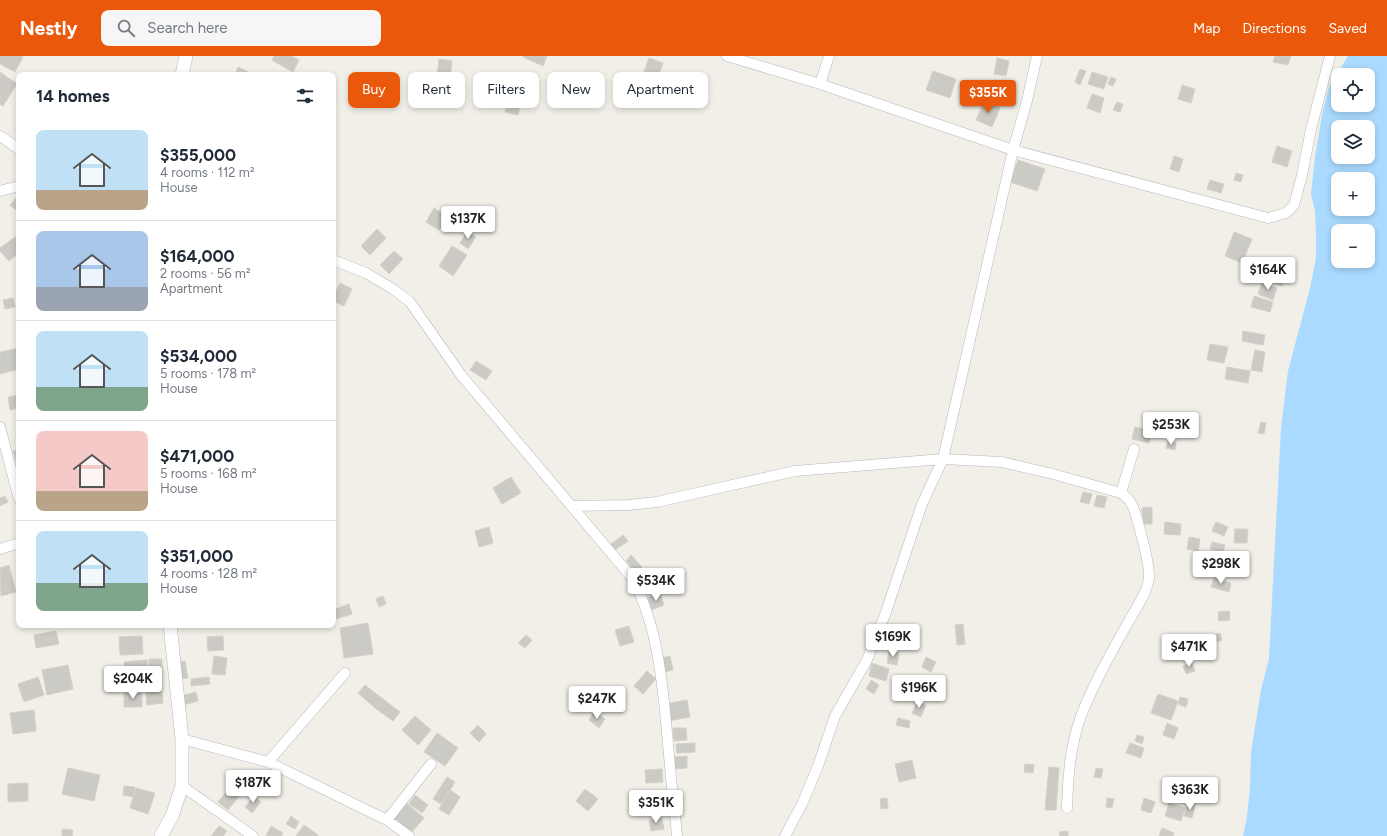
<!DOCTYPE html>
<meta charset="utf-8">
<style>
:root{--surface:#fff;--page:#f6f6f7;--text:#1f2937;--muted:#747a83;--line:#e0e1e3;--accent:#ea580c}
body{margin:0;font-family:Figtree,sans-serif;background:var(--page);color:var(--text);height:100vh;display:flex;flex-direction:column;font-size:15px;white-space:nowrap}
*{box-sizing:border-box;margin:0}
p{font-size:13px;color:var(--muted)}
.icon{flex:none;width:22px;height:22px;fill:none;stroke:currentColor;stroke-width:2;stroke-linecap:round;stroke-linejoin:round}
.map{position:relative;flex:1;overflow:hidden}
.side{position:absolute;left:16px;top:16px;width:320px;height:556px;display:flex;flex-direction:column;background:var(--surface);border-radius:8px;box-shadow:0 2px 6px #0003}
.side>*{flex:none}
.top-card{position:absolute;left:348px;top:16px;width:380px;height:36px;display:flex;gap:8px}
.buttons{position:absolute;left:1331px;top:12px;display:grid;gap:8px}
.buttons a{display:grid;place-items:center;width:44px;height:44px;border-radius:8px;background:var(--surface);box-shadow:0 2px 6px #0003;font-size:20px}
.price{position:absolute;translate:-50% -34px;padding:0 9px;border-radius:4px;background:#fff;color:#222;font-size:13px;line-height:26px;filter:drop-shadow(0 1px 2px #0008)}
.price::after{content:'';position:absolute;left:50%;top:24px;width:12px;height:9px;margin-left:-6px;background:inherit;clip-path:polygon(0 0,100% 0,50% 100%)}
.price.active{background:var(--accent);color:#fff}
ul{padding:0;list-style:none}
li{display:flex;align-items:center;gap:12px;height:100px;padding:0 20px}
li+li{border-top:1px solid var(--line)}
li span{display:grid;place-items:center;flex:none;width:112px;height:80px;border-radius:8px;color:#555}
li>.icon{margin-inline-start:auto}
span .icon{width:48px;height:48px;fill:#fffc;stroke-width:1}
li b{font-size:17px}
h2{display:flex;justify-content:space-between;align-items:center;height:48px;padding:0 20px;font-size:17px}
.chip{padding:0 14px;border-radius:8px;background:var(--surface);box-shadow:0 2px 6px #0003;font-size:14px;line-height:36px}
.chip.active{background:var(--accent);color:#fff}
header{display:flex;align-items:center;gap:24px;box-sizing:border-box;height:56px;padding:0 20px;background:var(--accent);color:#fff}
header strong{font-size:19px}
nav{display:flex;gap:22px;margin-inline-start:auto;font-size:14px}
.search{width:280px;height:36px;background:var(--page);display:flex;align-items:center;gap:10px;box-sizing:border-box;padding:0 14px;border-radius:8px;color:var(--muted);font-size:15px}
.map>svg:first-child{display:block}
.water{fill:#aadaff;fill-rule:evenodd}
.building{fill:#cccac5;stroke:#d6d1c6}
.lines{fill:none;stroke-linecap:round;stroke-linejoin:round}
.minor-casing{stroke:#b5b8bc;stroke-width:11}
.tertiary-casing{stroke:#b5b8bc;stroke-width:14}
.minor{stroke:#fff;stroke-width:10}
.tertiary{stroke:#fff;stroke-width:13}
</style>
<header>
<strong>Nestly</strong>
<div class="search"><svg class="icon" aria-label="search" viewBox="0 0 24 24"><circle cx="10" cy="10" r="6"/><path d="M15 15l6 6"/></svg>Search here</div>
<nav><a>Map</a><a>Directions</a><a>Saved</a></nav>
</header>
<div class="map">
<svg width="1387" height="780" viewBox="0 0 1387 780">
<rect width="100%" height="100%" fill="#f1efe8"/>
<path class="water" d="M 1348,0 L 1387,0 L 1387,780 L 1243,780 L 1247,761 L 1250,731 L 1251,696 L 1261,634 L 1269,602 L 1281,372 L 1288,315 L 1310,232 L 1316,202 L 1316,179 L 1315,155 L 1311,138 L 1315,100 L 1323,54 L 1329,31 ZM 1338,19 L 1368,19 L 1368,49 L 1338,49 ZM 1338,71 L 1368,71 L 1368,101 L 1338,101 ZM 1338,123 L 1368,123 L 1368,153 L 1338,153 ZM 1338,175 L 1368,175 L 1368,205 L 1338,205 Z"/>
<path class="building" d="M 0,0 L 20,0 L 23,1 L 15,16 L 0,8 Z
M 274,0 L 291,0 L 299,4 L 293,16 L 272,4 Z
M 524,0 L 547,0 L 543,10 L 523,1 Z
M 1275,0 L 1291,0 L 1288,9 L 1273,6 Z
M 649,2 L 663,7 L 658,21 L 644,16 Z
M 997,2 L 1009,5 L 1006,20 L 994,18 Z
M 439,3 L 452,5 L 450,23 L 437,21 Z
M 238,11 L 250,17 L 249,19 L 235,19 Z
M 1080,13 L 1086,15 L 1080,29 L 1075,26 Z
M 933,15 L 956,23 L 950,42 L 926,34 Z
M 0,16 L 17,28 L 3,50 L 0,48 Z
M 1092,16 L 1108,21 L 1104,33 L 1088,28 Z
M 1111,21 L 1116,23 L 1113,30 L 1108,28 Z
M 1182,29 L 1195,33 L 1191,47 L 1178,43 Z
M 1092,38 L 1104,42 L 1100,57 L 1087,52 Z
M 508,42 L 521,45 L 518,59 L 505,56 Z
M 984,45 L 1000,52 L 992,71 L 976,64 Z
M 1117,46 L 1123,48 L 1120,56 L 1113,54 Z
M 1277,90 L 1292,95 L 1287,111 L 1272,106 Z
M 1174,100 L 1183,103 L 1179,116 L 1170,113 Z
M 1018,104 L 1045,113 L 1037,135 L 1010,126 Z
M 1236,117 L 1243,119 L 1241,126 L 1234,124 Z
M 1210,124 L 1224,128 L 1221,137 L 1207,133 Z
M 19,139 L 19,156 L 10,149 Z
M 434,152 L 448,161 L 439,174 L 426,166 Z
M 377,173 L 386,182 L 370,199 L 361,190 Z
M 468,175 L 476,181 L 468,193 L 460,187 Z
M 1234,176 L 1252,183 L 1242,207 L 1225,200 Z
M 15,181 L 19,186 L 19,197 L 9,205 L 0,195 L 0,192 Z
M 452,190 L 467,199 L 453,220 L 439,210 Z
M 394,195 L 403,203 L 389,218 L 380,209 Z
M 1266,214 L 1285,220 L 1282,230 L 1263,224 Z
M 340,227 L 352,233 L 344,250 L 333,245 L 333,241 Z
M 1262,227 L 1277,232 L 1273,244 L 1258,238 Z
M 1254,240 L 1273,246 L 1270,256 L 1251,251 Z
M 13,242 L 15,251 L 5,253 L 3,244 Z
M 1243,275 L 1265,279 L 1263,289 L 1242,285 Z
M 1210,288 L 1228,291 L 1224,307 L 1207,304 Z
M 19,292 L 19,313 L 0,318 L 0,296 Z
M 1255,294 L 1265,296 L 1262,316 L 1251,314 Z
M 476,305 L 492,315 L 486,324 L 470,314 Z
M 1227,311 L 1250,315 L 1248,327 L 1225,323 Z
M 19,339 L 19,352 L 10,354 L 8,341 Z
M 1261,366 L 1266,367 L 1264,378 L 1258,377 Z
M 1135,371 L 1152,375 L 1149,387 L 1132,383 Z
M 1168,385 L 1176,387 L 1175,394 L 1166,392 Z
M 19,394 L 19,415 L 13,395 Z
M 511,421 L 521,437 L 502,448 L 493,432 Z
M 1083,436 L 1092,438 L 1089,448 L 1080,446 Z
M 1097,439 L 1107,441 L 1104,452 L 1094,450 Z
M 5,440 L 8,446 L 0,450 L 0,442 Z
M 1152,451 L 1152,468 L 1143,468 L 1142,452 Z
M 1165,466 L 1181,468 L 1180,479 L 1164,478 Z
M 1216,466 L 1228,471 L 1224,480 L 1212,475 Z
M 489,471 L 493,487 L 479,491 L 475,475 Z
M 1235,473 L 1248,473 L 1247,487 L 1234,487 Z
M 623,479 L 628,485 L 615,494 L 611,488 Z
M 1189,481 L 1200,483 L 1198,495 L 1187,493 Z
M 1212,486 L 1225,489 L 1223,496 L 1210,493 Z
M 631,499 L 642,511 L 636,516 L 626,505 Z
M 1201,499 L 1221,506 L 1216,519 L 1196,511 Z
M 9,509 L 16,536 L 1,540 L 0,512 Z
M 647,512 L 652,518 L 641,526 L 637,520 Z
M 1214,522 L 1231,527 L 1229,536 L 1211,531 Z
M 660,537 L 664,549 L 651,554 L 647,542 Z
M 383,540 L 386,548 L 379,551 L 376,543 Z
M 349,548 L 352,558 L 333,564 L 333,554 Z
M 1229,555 L 1230,564 L 1219,565 L 1218,556 Z
M 368,567 L 373,598 L 344,602 L 340,572 Z
M 963,568 L 965,588 L 957,589 L 955,569 Z
M 629,570 L 634,586 L 620,590 L 615,574 Z
M 56,575 L 59,588 L 36,592 L 34,579 Z
M 1220,577 L 1222,584 L 1215,586 L 1213,579 Z
M 1177,578 L 1179,586 L 1170,589 L 1167,581 Z
M 526,579 L 532,584 L 525,592 L 518,587 Z
M 142,580 L 143,598 L 120,599 L 119,581 Z
M 223,580 L 224,594 L 208,595 L 207,581 Z
M 889,595 L 899,597 L 897,609 L 887,607 Z
M 214,600 L 227,602 L 225,619 L 212,618 Z
M 670,600 L 673,614 L 661,617 L 658,603 Z
M 926,601 L 936,606 L 931,616 L 922,611 Z
M 149,603 L 162,603 L 162,616 L 149,615 Z
M 147,604 L 149,626 L 127,628 L 124,606 Z
M 185,605 L 188,622 L 180,623 L 177,606 Z
M 872,607 L 889,613 L 886,625 L 869,620 Z
M 1192,607 L 1195,615 L 1186,618 L 1183,610 Z
M 68,609 L 73,633 L 47,639 L 42,614 Z
M 647,615 L 656,623 L 643,638 L 634,630 Z
M 38,621 L 44,639 L 24,646 L 18,628 Z
M 209,621 L 210,628 L 191,630 L 191,623 Z
M 871,624 L 879,629 L 874,638 L 866,633 Z
M 365,629 L 383,643 L 375,652 L 358,637 Z
M 162,635 L 163,647 L 147,649 L 146,637 Z
M 196,636 L 198,645 L 183,649 L 181,640 Z
M 124,637 L 142,637 L 142,651 L 124,651 Z
M 1158,638 L 1178,645 L 1171,664 L 1151,657 Z
M 1180,641 L 1188,643 L 1186,651 L 1178,648 Z
M 383,643 L 400,656 L 393,665 L 375,652 Z
M 687,644 L 690,661 L 668,665 L 665,648 Z
M 917,646 L 926,649 L 921,661 L 912,657 Z
M 34,654 L 36,675 L 13,678 L 10,657 Z
M 594,656 L 605,663 L 599,672 L 589,664 Z
M 415,660 L 431,674 L 418,689 L 402,674 Z
M 898,662 L 910,665 L 909,672 L 896,669 Z
M 1167,667 L 1178,672 L 1174,683 L 1163,679 Z
M 478,669 L 486,678 L 479,686 L 470,677 Z
M 673,672 L 686,672 L 687,684 L 674,685 Z
M 437,677 L 458,692 L 445,710 L 424,696 Z
M 1137,679 L 1144,681 L 1142,688 L 1135,685 Z
M 695,687 L 695,696 L 677,697 L 676,688 Z
M 1130,687 L 1144,692 L 1141,702 L 1126,697 Z
M 687,700 L 687,712 L 675,713 L 674,701 Z
M 912,704 L 916,722 L 899,726 L 895,708 Z
M 1025,708 L 1034,709 L 1033,717 L 1024,716 Z
M 1049,711 L 1059,712 L 1056,754 L 1045,754 Z
M 68,712 L 100,719 L 94,745 L 62,738 Z
M 1096,712 L 1103,713 L 1101,722 L 1094,721 Z
M 662,713 L 663,726 L 646,727 L 645,714 Z
M 447,721 L 455,726 L 441,748 L 433,743 Z
M 28,727 L 28,745 L 8,746 L 8,728 Z
M 234,727 L 243,735 L 228,754 L 218,746 Z
M 1170,728 L 1180,730 L 1178,742 L 1167,740 Z
M 124,730 L 135,731 L 134,741 L 123,739 Z
M 136,732 L 155,737 L 148,758 L 130,752 Z
M 585,733 L 598,743 L 588,755 L 576,745 Z
M 450,734 L 460,741 L 449,759 L 439,753 Z
M 663,734 L 665,747 L 655,749 L 653,736 Z
M 1186,738 L 1197,741 L 1195,749 L 1184,746 Z
M 415,739 L 428,749 L 422,757 L 409,748 Z
M 254,740 L 261,746 L 252,757 L 245,751 Z
M 887,742 L 888,752 L 881,753 L 880,743 Z
M 1107,742 L 1114,743 L 1112,752 L 1106,751 Z
M 1144,742 L 1155,746 L 1151,757 L 1141,754 Z
M 405,746 L 424,762 L 410,778 L 391,762 Z
M 1169,747 L 1185,752 L 1181,765 L 1165,760 Z
M 1187,748 L 1195,750 L 1192,762 L 1184,760 Z
M 291,760 L 299,766 L 295,773 L 286,768 Z
M 662,762 L 664,773 L 651,775 L 649,764 Z
M 304,769 L 318,779 L 318,780 L 296,780 Z
M 219,770 L 227,775 L 223,780 L 211,780 Z
M 271,770 L 283,777 L 281,780 L 266,780 Z
M 1162,772 L 1174,777 L 1173,780 L 1159,780 Z
M 62,773 L 73,774 L 72,780 L 62,780 Z
M 1068,775 L 1068,780 L 1060,780 L 1059,776 Z"/>
<g class="lines">
<g class="minor-casing">
<path id="minor" d="M 727,0 L 820,28 L 1013,94 L 1268,162 L 1286,157 L 1294,149 L 1302,119 L 1311,73 L 1330,0
M 820,28 L 829,0
M 0,80 L 19,93
M 0,135 L 19,130
M 333,204 L 366,217 L 393,233 L 410,246 L 461,319 L 633,523 C 662,579 664,648 670,710 C 672,734 675,757 677,780
M 0,371 L 19,443
M 1121,437 L 1134,393
M 571,450 L 628,449 L 657,446 L 795,415 L 943,403 L 1002,406 L 1053,418 L 1121,437 C 1134,445 1135,457 1139,470 C 1143,486 1149,504 1149,521 C 1148,536 1136,552 1129,565 C 1112,595 1094,627 1081,660 C 1070,690 1068,720 1067,752
M 0,493 L 19,487
M 182,683 L 268,706 L 387,764 L 409,780
M 268,706 L 345,617
M 182,730 L 253,780
M 387,764 L 431,708
M 785,780 L 803,746 L 818,710 L 835,660 L 867,604 L 886,556 L 922,448 L 943,403 L 1013,94 L 1027,45 L 1037,0"/>
</g>
<g class="tertiary-casing">
<path id="tertiary" d="M 182,19 L 186,0
M 161,780 L 172,760 L 182,730 L 182,683 L 170,569"/>
</g>
<use href="#minor" class="minor"/>
<use href="#tertiary" class="tertiary"/>
</g>
</svg>
<div class="buttons">
<a><svg class="icon" aria-label="locate" viewBox="0 0 24 24"><circle cx="12" cy="12" r="6"/><path d="M12 2v4M12 18v4M2 12h4M18 12h4"/></svg></a>
<a><svg class="icon" aria-label="layers" viewBox="0 0 24 24"><path d="M12 4l9 5-9 5-9-5zM3 14l9 5 9-5"/></svg></a>
<a>+</a>
<a>−</a>
</div>
<b class="price active" style="left:988px;top:58px">$355K</b>
<b class="price" style="left:468px;top:184px">$137K</b>
<b class="price" style="left:1268px;top:235px">$164K</b>
<b class="price" style="left:1171px;top:390px">$253K</b>
<b class="price" style="left:1221px;top:529px">$298K</b>
<b class="price" style="left:656px;top:546px">$534K</b>
<b class="price" style="left:893px;top:602px">$169K</b>
<b class="price" style="left:1189px;top:612px">$471K</b>
<b class="price" style="left:133px;top:644px">$204K</b>
<b class="price" style="left:919px;top:653px">$196K</b>
<b class="price" style="left:597px;top:664px">$247K</b>
<b class="price" style="left:253px;top:748px">$187K</b>
<b class="price" style="left:1190px;top:755px">$363K</b>
<b class="price" style="left:656px;top:768px">$351K</b>
<div class="top-card">
<a class="chip active">Buy</a>
<a class="chip">Rent</a>
<a class="chip">Filters</a>
<a class="chip">New</a>
<a class="chip">Apartment</a>
</div>
<section class="side">
<h2>14 homes<svg class="icon" aria-label="filters" viewBox="0 0 24 24"><path d="M4 7h16M4 17h16"/><circle cx="9" cy="7" r="2"/><circle cx="15" cy="17" r="2"/></svg></h2>
<ul>
<li><span style="background:linear-gradient(#bfe0f5 75%,#b9a48a 0)"><svg class="icon" aria-label="home" viewBox="0 0 24 24"><path d="M3 11l9-7 9 7M6 9v11h12V9"/></svg></span><div><b>$355,000</b><p>4 rooms · 112 m²</p><p>House</p></div></li>
<li><span style="background:linear-gradient(#a9c7e8 70%,#9aa5b1 0)"><svg class="icon" aria-label="home" viewBox="0 0 24 24"><path d="M3 11l9-7 9 7M6 9v11h12V9"/></svg></span><div><b>$164,000</b><p>2 rooms · 56 m²</p><p>Apartment</p></div></li>
<li><span style="background:linear-gradient(#bfe0f5 70%,#7fa58c 0)"><svg class="icon" aria-label="home" viewBox="0 0 24 24"><path d="M3 11l9-7 9 7M6 9v11h12V9"/></svg></span><div><b>$534,000</b><p>5 rooms · 178 m²</p><p>House</p></div></li>
<li><span style="background:linear-gradient(#f6c9c9 75%,#b9a48a 0)"><svg class="icon" aria-label="home" viewBox="0 0 24 24"><path d="M3 11l9-7 9 7M6 9v11h12V9"/></svg></span><div><b>$471,000</b><p>5 rooms · 168 m²</p><p>House</p></div></li>
<li><span style="background:linear-gradient(#bfe0f5 65%,#7fa58c 0)"><svg class="icon" aria-label="home" viewBox="0 0 24 24"><path d="M3 11l9-7 9 7M6 9v11h12V9"/></svg></span><div><b>$351,000</b><p>4 rooms · 128 m²</p><p>House</p></div></li>
</ul>
</section>
</div>
